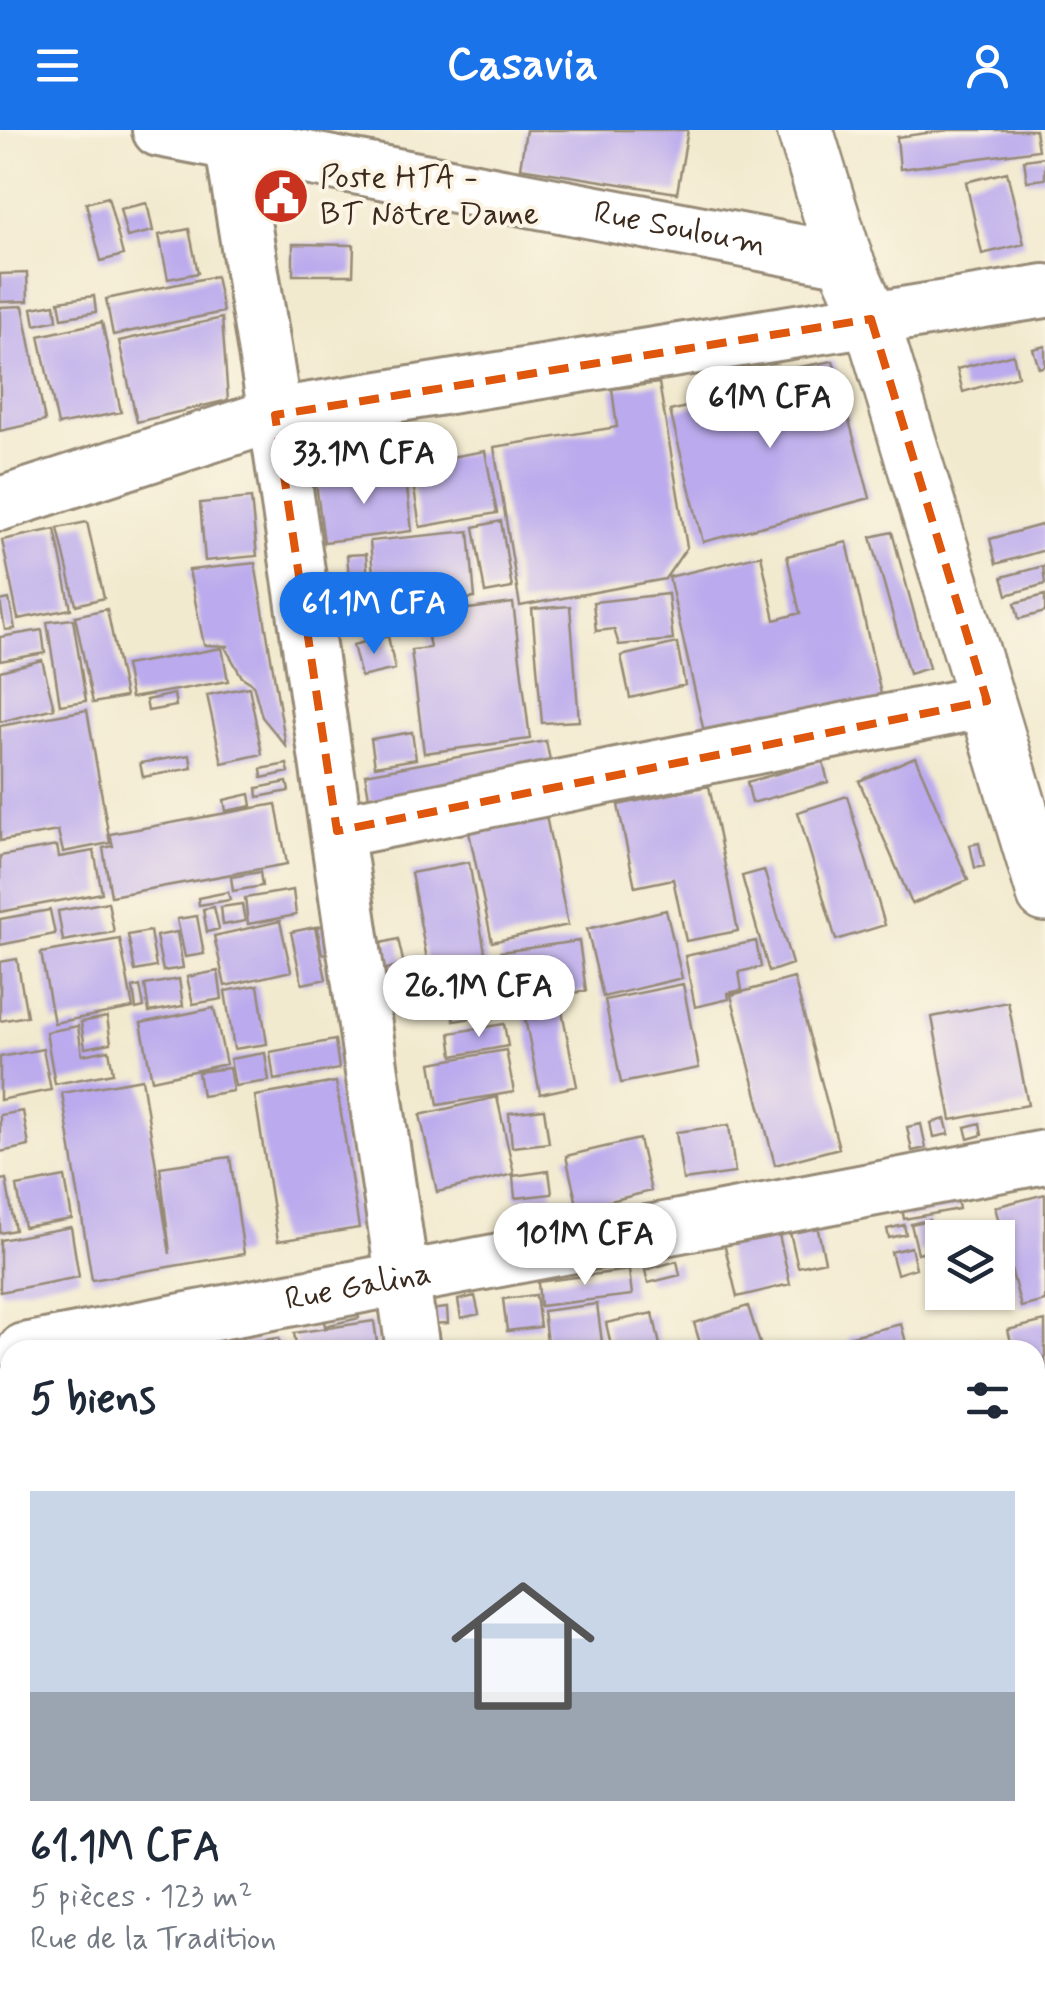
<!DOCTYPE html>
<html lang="fr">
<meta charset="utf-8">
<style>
:root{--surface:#fff;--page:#f6f6f7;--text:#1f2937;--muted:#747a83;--line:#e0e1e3;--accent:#1a73e8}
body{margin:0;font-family:Mynerve,sans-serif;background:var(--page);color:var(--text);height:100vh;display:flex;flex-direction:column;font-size:38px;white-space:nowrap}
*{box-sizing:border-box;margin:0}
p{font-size:32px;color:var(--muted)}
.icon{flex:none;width:55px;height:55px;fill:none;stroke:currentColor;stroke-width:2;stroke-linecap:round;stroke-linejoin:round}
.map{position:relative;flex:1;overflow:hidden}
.side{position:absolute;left:0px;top:1210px;width:1045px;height:672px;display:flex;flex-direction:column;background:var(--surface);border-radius:30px 30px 0 0;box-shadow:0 2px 8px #0004}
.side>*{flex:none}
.tools{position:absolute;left:925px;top:1090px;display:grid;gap:20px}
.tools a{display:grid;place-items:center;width:90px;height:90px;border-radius:0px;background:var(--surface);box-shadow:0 2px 8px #0004;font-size:50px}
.price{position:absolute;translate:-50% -85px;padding:0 22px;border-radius:35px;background:#fff;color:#222;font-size:32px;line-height:65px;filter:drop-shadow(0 2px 5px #0008)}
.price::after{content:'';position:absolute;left:50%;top:60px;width:30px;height:22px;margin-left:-15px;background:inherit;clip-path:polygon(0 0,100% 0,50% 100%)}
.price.selected{background:var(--accent);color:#fff}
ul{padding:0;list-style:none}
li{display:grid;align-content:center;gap:20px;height:530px;padding:0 30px}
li+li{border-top:2px solid var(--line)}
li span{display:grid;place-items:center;height:310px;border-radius:0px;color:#555}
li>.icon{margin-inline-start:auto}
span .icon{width:180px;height:180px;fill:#fffc;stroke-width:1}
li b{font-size:42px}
h2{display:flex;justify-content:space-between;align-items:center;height:120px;padding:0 30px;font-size:42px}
header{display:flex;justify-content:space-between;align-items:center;height:130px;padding:0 30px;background:var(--accent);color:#fff;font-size:45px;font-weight:700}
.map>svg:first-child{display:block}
.building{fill:#bbaaed}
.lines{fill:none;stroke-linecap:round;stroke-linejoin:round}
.minor-casing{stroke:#968a76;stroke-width:58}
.tertiary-casing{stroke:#968a76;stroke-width:60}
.minor{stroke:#fff;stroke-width:52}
.tertiary{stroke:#fff;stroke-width:55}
.marked{fill:none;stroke:#df570d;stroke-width:8;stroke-dasharray:20 12;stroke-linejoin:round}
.labels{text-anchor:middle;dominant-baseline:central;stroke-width:8;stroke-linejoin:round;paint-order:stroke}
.poi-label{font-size:32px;fill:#3b2a1e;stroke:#fcf5e5;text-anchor:start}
.street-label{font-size:32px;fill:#3b2a1e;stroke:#fcf5e5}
</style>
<header><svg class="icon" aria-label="menu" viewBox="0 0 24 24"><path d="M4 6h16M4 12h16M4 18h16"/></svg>Casavia<svg class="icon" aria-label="person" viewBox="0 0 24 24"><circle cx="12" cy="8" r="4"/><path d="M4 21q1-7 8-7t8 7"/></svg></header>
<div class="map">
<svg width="1045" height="1881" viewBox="0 0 1045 1881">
<rect width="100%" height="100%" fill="#fcf5e5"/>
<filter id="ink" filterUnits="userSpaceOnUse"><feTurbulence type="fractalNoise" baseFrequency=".01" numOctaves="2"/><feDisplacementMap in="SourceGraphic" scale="20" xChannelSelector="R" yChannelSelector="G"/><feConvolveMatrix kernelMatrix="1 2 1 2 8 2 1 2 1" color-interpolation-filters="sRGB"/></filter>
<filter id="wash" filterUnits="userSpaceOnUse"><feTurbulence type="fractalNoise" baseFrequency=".0048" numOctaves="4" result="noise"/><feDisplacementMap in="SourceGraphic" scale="40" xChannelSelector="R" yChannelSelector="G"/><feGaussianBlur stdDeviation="2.25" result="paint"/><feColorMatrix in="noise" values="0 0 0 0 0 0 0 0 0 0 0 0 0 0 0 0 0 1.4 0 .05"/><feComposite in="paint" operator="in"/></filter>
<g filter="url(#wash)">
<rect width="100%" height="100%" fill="#f2eacf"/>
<g id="blocks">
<path class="building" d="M 526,0 L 688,0 L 677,63 L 520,38 Z
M 949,0 L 1035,0 L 1038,20 L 900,39 L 897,7 Z
M 1045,27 L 1045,49 L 1027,51 L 1024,30 Z
M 1007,42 L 1024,114 L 982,124 L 966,52 Z
M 108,67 L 123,125 L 101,131 L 86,73 Z
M 147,73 L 153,101 L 127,107 L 120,79 Z
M 189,99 L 198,143 L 168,149 L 159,105 Z
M 293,114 L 354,115 L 353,145 L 293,145 Z
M 27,143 L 28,171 L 0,172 L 0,144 Z
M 216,146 L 223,182 L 113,205 L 106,169 Z
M 94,166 L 96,182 L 62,188 L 59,171 Z
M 55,174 L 57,190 L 35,195 L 32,178 Z
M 23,176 L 45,291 L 0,301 L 0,177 Z
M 222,188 L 228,270 L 137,292 L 119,211 Z
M 102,192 L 121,282 L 58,295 L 39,206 Z
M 1045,216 L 1045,236 L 1039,238 L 1033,219 Z
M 1013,224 L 1018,246 L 963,262 L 957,239 Z
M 833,231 L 870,368 L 703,412 L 670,281 L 737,265 L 733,249 Z
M 659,253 L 687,417 L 665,449 L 520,476 L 494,317 L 617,297 L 612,259 Z
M 485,321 L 497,383 L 420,397 L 410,334 Z
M 405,342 L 412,401 L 324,412 L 316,353 Z
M 251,368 L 257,426 L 205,431 L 200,373 Z
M 501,391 L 512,458 L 485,463 L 474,397 Z
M 87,392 L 104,468 L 76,475 L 58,398 Z
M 1045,394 L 1045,420 L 996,434 L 990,409 Z
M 55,399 L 71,479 L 18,489 L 2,410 Z
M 469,401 L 475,468 L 376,477 L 370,411 Z
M 892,402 L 929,538 L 909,544 L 871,407 Z
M 847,412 L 883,573 L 707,615 L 669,447 L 761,425 L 775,490 L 800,483 L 787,426 Z
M 366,424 L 370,479 L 352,481 L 347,425 Z
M 255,433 L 286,616 L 262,587 L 253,554 L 242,547 L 225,517 L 229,516 L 204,515 L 189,440 Z
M 1043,436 L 1045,454 L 1007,465 L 1002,447 Z
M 668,464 L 673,510 L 619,515 L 614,499 L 596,501 L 593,472 Z
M 1045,465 L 1045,482 L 1019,489 L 1015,473 Z
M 9,469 L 15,499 L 5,500 L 0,471 Z
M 513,473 L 530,609 L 424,623 L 411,520 L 430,518 L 424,485 Z
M 570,476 L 579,591 L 542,593 L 532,479 Z
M 107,479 L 125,567 L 93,573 L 75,486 Z
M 73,489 L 86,571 L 60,575 L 47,492 Z
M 42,500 L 45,523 L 0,531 L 0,507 Z
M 388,506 L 395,539 L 361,547 L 353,515 Z
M 677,513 L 685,555 L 630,568 L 621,526 Z
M 222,518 L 228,551 L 131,568 L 125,535 Z
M 42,530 L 54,578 L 0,592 L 0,541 Z
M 249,557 L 262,624 L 222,633 L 207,565 Z
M 174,564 L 176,576 L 148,581 L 146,570 Z
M 87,580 L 110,713 L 63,722 L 58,701 L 0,711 L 0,596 Z
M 412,602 L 416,629 L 375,636 L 371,609 Z
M 546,611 L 552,640 L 370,673 L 365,644 Z
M 190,625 L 192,638 L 143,647 L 140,633 Z
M 915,627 L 968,750 L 912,774 L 859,651 Z
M 823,631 L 828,652 L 752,673 L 747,652 Z
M 287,634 L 289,642 L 262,648 L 261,639 Z
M 287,652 L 289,661 L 258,667 L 257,658 Z
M 709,656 L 738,801 L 686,811 L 673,749 L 635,757 L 618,675 Z
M 250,664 L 252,676 L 226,681 L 224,670 Z
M 847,666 L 885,795 L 836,810 L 798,682 Z
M 276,674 L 287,734 L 111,766 L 103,718 L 113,716 L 110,704 Z
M 546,686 L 568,795 L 492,812 L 469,702 Z
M 979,713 L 984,736 L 975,738 L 970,715 Z
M 57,716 L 59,727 L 94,721 L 102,763 L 0,782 L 0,726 Z
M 469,732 L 496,884 L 454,891 L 448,859 L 433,862 L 411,743 Z
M 764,740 L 792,834 L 769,842 L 742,746 Z
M 260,742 L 262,756 L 233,761 L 231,747 Z
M 293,760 L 296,785 L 248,794 L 245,768 Z
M 228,762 L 230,770 L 199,775 L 198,768 Z
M 108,772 L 114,802 L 63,811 L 58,781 Z
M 242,774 L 245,791 L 223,795 L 221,777 Z
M 214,777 L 219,799 L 207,802 L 203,779 Z
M 50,780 L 55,804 L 0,815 L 0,789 Z
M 666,780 L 682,848 L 603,867 L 587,799 Z
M 197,786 L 204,824 L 185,827 L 177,789 Z
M 280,791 L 291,841 L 225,856 L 214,806 Z
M 337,793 L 343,819 L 322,824 L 317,797 Z
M 315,797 L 326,849 L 302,854 L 291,802 Z
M 150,801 L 156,837 L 135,841 L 128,805 Z
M 177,802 L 183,838 L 163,841 L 156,806 Z
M 120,809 L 133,878 L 54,893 L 41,823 Z
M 398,809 L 404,835 L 382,840 L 377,814 Z
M 579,811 L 586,861 L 507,873 L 500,822 Z
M 756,811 L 761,837 L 739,842 L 742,860 L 728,863 L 729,869 L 695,877 L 685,826 Z
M 17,829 L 27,886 L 0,891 L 0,832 Z
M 218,841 L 222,869 L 193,874 L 187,847 Z
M 794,848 L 839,1018 L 775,1035 L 731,865 Z
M 179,849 L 183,876 L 149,882 L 145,855 Z
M 683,854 L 699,938 L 621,953 L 605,870 Z
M 258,855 L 267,914 L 234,919 L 225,861 Z
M 140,856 L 144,877 L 136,879 L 133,858 Z
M 560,871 L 577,956 L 540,964 L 523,878 Z
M 1008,872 L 1028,975 L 951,990 L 932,887 Z
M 214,878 L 226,934 L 152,950 L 141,893 Z
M 107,887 L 111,913 L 85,918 L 81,892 Z
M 504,894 L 508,916 L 453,926 L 450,903 Z
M 78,896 L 82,925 L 109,920 L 113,943 L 55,954 L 46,902 Z
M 335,910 L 339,939 L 274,950 L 270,922 Z
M 43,919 L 51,960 L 0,970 L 0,927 Z
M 506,920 L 514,962 L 438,975 L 431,933 Z
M 265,923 L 269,951 L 235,956 L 230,929 Z
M 229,938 L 233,961 L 202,966 L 198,942 Z
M 142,949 L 170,1124 L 160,1037 L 230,1027 L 244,1124 L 92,1150 L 62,963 Z
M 336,952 L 359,1098 L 278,1111 L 255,966 Z
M 497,967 L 514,1044 L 437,1062 L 420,985 Z
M 544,979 L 549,1013 L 512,1017 L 509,983 Z
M 23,981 L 29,1016 L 0,1022 L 0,985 Z
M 945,989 L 949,1004 L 934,1007 L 931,993 Z
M 980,993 L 982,1005 L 968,1009 L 965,997 Z
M 921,994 L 926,1018 L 912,1021 L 907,997 Z
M 729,995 L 735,1043 L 683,1050 L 676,1002 Z
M 639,1009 L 651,1061 L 578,1079 L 566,1026 Z
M 549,1041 L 552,1064 L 515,1068 L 513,1046 Z
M 65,1047 L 72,1089 L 24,1097 L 17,1056 Z
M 6,1049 L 15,1100 L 0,1103 L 0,1050 Z
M 956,1064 L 959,1079 L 904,1089 L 901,1073 Z
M 1045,1064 L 1045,1171 L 1021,1177 L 995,1077 Z
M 929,1090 L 936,1119 L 918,1123 L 911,1094 Z
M 816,1091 L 825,1131 L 798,1137 L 789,1098 Z
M 904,1095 L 906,1104 L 889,1108 L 887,1099 Z
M 71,1097 L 79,1147 L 0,1162 L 0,1110 Z
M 778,1100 L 790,1154 L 737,1167 L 724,1113 Z
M 911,1117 L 916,1138 L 897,1144 L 891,1122 Z
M 677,1131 L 680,1145 L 648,1153 L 645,1140 Z
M 629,1140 L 632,1165 L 540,1176 L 538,1152 Z
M 536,1165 L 540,1197 L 507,1201 L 503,1169 Z
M 475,1166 L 479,1184 L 461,1188 L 458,1170 Z
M 354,1167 L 359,1188 L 325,1196 L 320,1175 Z
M 597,1174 L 603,1220 L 548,1220 L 543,1181 Z
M 748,1176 L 762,1220 L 702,1220 L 694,1193 Z
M 447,1178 L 448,1193 L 429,1194 L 428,1180 Z
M 653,1183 L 661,1220 L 612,1220 L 606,1193 Z
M 374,1191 L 378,1220 L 297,1220 L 294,1203 Z
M 1045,1191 L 1045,1248 L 1035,1251 L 1035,1220 L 1013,1220 L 1008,1200 Z
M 901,1194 L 908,1220 L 851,1220 L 848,1207 Z
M 279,1208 L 281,1220 L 209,1220 L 209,1218 Z
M 978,1210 L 981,1220 L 958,1220 L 957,1215 Z
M 1045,1252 L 1045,1293 L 1035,1295 L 1035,1254 Z
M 1045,1304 L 1045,1345 L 1035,1347 L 1035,1306 Z
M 1045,1403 L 1045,1427 L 1035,1429 L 1035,1404 Z
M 1045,1438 L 1045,1527 L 1035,1528 L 1035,1440 Z
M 1045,1600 L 1045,1612 L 1035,1614 L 1035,1601 Z
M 1045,1616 L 1045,1657 L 1035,1658 L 1035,1618 Z
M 1045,1675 L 1045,1732 L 1035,1733 L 1035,1676 Z
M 1045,1740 L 1045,1768 L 1042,1768 L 1040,1741 Z
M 438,1872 L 472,1872 L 472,1875 L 438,1879 Z
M 730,1872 L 730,1881 L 674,1881 L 674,1877 Z
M 423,1874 L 424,1881 L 389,1881 L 389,1879 Z"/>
</g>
</g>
<g filter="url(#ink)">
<use href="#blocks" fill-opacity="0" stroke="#968a76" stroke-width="2.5"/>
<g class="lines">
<g class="minor-casing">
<g id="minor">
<path id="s1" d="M 159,0 L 845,130"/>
<path d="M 231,11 L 275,285 L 413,1220"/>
<path d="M 0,374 L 275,285 L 1045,161"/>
<path d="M 337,701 L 987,571"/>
<path id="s2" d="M 24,1220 L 1045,1027"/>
<path d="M 1035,1575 L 1045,1574"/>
<path d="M 0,1667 L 10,1666"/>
<path d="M 0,1735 L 10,1791"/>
<path d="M 25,1872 L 26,1881"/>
<path d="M 530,1872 L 532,1881"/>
<path d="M 981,1872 L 982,1881"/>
</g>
</g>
<g class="tertiary-casing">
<path id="tertiary" d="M 805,0 L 845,130 L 871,189 L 1045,764"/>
</g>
<use href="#minor" class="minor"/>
<use href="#tertiary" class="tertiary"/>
</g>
</g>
<path class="marked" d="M 871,189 L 987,571 L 337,701 L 275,285 Z"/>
<defs>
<g id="civic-disc" transform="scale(2.875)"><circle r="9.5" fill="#c8321e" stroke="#fcf5e5"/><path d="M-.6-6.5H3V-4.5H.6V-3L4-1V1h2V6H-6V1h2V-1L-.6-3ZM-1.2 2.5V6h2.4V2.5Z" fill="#fff"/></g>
</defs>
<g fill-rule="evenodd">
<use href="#civic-disc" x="281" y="66"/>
</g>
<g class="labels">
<g class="poi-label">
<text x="320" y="48">Poste HTA -<tspan x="320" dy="37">BT Nôtre Dame</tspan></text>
</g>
<g class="street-label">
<text stroke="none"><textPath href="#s1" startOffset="530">Rue Souloum</textPath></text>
<text stroke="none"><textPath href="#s2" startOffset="340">Rue Galina</textPath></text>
</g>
</g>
</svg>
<div class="tools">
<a><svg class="icon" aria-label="layers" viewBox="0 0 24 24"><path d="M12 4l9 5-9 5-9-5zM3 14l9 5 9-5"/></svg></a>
</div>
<b class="price" style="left:770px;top:321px">61M CFA</b>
<b class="price" style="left:364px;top:377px">33.1M CFA</b>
<b class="price selected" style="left:374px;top:527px">61.1M CFA</b>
<b class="price" style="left:479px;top:910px">26.1M CFA</b>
<b class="price" style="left:585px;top:1158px">101M CFA</b>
<section class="side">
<h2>5 biens<svg class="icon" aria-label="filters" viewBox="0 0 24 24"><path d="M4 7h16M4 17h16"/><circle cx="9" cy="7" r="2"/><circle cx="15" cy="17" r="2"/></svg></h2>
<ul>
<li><span style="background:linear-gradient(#c9d6e8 65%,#9aa5b1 0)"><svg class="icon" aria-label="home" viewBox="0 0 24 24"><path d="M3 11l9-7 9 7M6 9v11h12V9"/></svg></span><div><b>61.1M CFA</b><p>5 pièces · 123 m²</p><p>Rue de la Tradition</p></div></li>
</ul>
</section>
</div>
